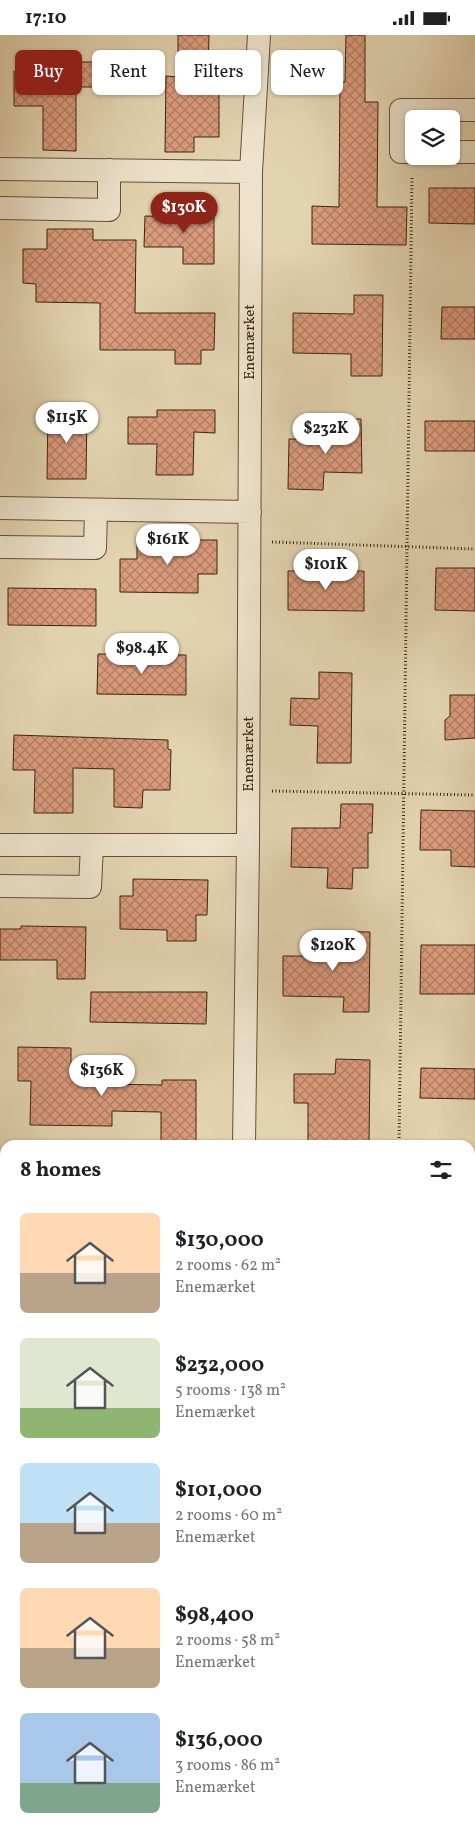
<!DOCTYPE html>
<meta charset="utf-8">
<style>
:root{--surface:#fff;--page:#f2f2f2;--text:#202124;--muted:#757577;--accent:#8f2418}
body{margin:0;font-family:Vollkorn,serif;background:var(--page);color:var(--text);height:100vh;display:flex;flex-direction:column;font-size:19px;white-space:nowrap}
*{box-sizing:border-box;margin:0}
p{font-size:16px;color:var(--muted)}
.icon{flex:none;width:28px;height:28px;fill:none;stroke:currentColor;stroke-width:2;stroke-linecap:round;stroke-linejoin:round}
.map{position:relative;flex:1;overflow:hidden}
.sheet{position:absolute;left:0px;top:1105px;width:475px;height:695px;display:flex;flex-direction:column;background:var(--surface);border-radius:15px 15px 0 0;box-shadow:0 1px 4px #0004}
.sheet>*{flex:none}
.hud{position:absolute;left:15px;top:15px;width:445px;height:45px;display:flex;gap:10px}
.buttons{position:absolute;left:405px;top:75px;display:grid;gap:10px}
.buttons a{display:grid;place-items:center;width:55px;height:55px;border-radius:8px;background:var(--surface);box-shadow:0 1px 4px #0004;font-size:25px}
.price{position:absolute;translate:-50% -42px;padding:0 11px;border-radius:18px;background:#fff;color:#222;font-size:16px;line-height:32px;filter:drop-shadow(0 1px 2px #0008)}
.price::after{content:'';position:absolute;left:50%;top:30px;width:15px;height:11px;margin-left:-8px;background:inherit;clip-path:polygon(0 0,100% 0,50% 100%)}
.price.on{background:var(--accent);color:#fff}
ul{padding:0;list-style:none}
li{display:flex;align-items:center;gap:15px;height:125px;padding:0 20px}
li span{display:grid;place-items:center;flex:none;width:140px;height:100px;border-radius:8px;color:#555}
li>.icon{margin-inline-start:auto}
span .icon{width:60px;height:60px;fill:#fffc;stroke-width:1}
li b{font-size:21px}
h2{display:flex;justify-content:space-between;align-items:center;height:60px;padding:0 20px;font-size:21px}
.chip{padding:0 18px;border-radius:8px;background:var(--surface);box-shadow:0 1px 4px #0004;font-size:18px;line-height:45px}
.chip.on{background:var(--accent);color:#fff}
.status{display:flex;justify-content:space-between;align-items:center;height:35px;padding:0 25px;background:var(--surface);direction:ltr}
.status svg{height:14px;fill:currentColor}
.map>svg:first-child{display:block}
.building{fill:url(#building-cross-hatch);stroke:#3e240f}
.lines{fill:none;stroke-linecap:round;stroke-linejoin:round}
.minor-casing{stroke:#675038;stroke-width:24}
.path{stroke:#3e240f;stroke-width:3;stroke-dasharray:1 2.5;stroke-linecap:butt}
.minor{stroke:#ede3cc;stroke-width:22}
.labels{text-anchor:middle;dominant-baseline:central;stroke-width:4;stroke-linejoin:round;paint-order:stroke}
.street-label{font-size:15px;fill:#3e240f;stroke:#ede3cc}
</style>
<div class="status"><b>17:10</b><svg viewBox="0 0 49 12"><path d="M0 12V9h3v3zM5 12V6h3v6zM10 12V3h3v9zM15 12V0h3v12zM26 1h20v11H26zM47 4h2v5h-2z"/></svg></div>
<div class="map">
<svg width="475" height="1800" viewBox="0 0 475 1800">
<defs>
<pattern id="building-cross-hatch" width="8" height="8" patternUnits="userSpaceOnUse" patternTransform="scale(1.25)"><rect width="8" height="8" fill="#db9b7d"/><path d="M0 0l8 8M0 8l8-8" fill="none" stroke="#b37e65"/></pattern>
</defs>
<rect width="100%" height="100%" fill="#e3d4b1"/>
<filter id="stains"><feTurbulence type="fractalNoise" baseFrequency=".004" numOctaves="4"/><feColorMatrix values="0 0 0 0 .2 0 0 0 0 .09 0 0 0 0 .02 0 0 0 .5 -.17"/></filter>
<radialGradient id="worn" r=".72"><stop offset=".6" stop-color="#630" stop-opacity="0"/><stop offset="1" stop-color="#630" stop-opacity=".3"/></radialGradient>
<path class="building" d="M 178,0 L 209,0 L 208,39 L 219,39 L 219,102 L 194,102 L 194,117 L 165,117 L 166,41 L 178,42 Z
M 346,0 L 365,0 L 365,67 L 378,67 L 377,172 L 407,172 L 406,210 L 312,209 L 312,171 L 339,172 L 340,47 L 345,47 Z
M 69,27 L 100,27 L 100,52 L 76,52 L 76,116 L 43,115 L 43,71 L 14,71 L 14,36 L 69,37 Z
M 429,153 L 475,153 L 475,189 L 429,188 Z
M 184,172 L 214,173 L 214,229 L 183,229 L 183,212 L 144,212 L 145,181 L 184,182 Z
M 47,194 L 93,194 L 93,205 L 136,205 L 135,278 L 215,278 L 214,315 L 201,315 L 201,329 L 175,329 L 175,315 L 100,315 L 100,268 L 36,267 L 36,249 L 23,248 L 23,214 L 47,214 Z
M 354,260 L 383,260 L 382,341 L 351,341 L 351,319 L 293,318 L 293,278 L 354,279 Z
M 442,272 L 475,272 L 475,304 L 441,304 Z
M 48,374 L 87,374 L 86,444 L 47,444 Z
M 157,375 L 215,375 L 215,398 L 194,397 L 193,440 L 156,440 L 157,409 L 128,409 L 128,382 L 157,382 Z
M 327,384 L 361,384 L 362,438 L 324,437 L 323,455 L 288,454 L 289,404 L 327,404 Z
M 425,386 L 475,386 L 475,416 L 425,416 Z
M 137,505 L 217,505 L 217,539 L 198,539 L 198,558 L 120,557 L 120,524 L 137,524 Z
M 436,533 L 475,533 L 475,576 L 435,575 Z
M 288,536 L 364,536 L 364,576 L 288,575 Z
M 8,553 L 96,554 L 96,591 L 8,590 Z
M 98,619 L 186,620 L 186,660 L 97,659 Z
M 319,637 L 352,638 L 351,728 L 317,728 L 318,691 L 290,690 L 291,663 L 319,664 Z
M 450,660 L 475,660 L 475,703 L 445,705 L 445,685 L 450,681 Z
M 14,700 L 168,705 L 168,714 L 171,715 L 170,755 L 143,755 L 142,773 L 114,772 L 114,734 L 73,733 L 73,778 L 34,778 L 35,735 L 13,735 Z
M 341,769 L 373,769 L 372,798 L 368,798 L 368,833 L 353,833 L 352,854 L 327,853 L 328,833 L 291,832 L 292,793 L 340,793 Z
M 421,775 L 475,776 L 475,832 L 451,831 L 451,815 L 420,815 Z
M 133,844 L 208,845 L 207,880 L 196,880 L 196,906 L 167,906 L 167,895 L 120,894 L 120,861 L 133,861 Z
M 21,891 L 86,892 L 85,944 L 57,944 L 57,925 L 0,925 L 0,894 L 21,894 Z
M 328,896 L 370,897 L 369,977 L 343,977 L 344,962 L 283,961 L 283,921 L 327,921 Z
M 421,910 L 475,910 L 475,959 L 420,959 Z
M 91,957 L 207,957 L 206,989 L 90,987 Z
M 18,1012 L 71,1013 L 71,1039 L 102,1040 L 102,1049 L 162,1050 L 162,1045 L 196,1045 L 196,1110 L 161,1110 L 161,1077 L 112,1076 L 112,1091 L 30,1090 L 31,1046 L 18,1046 Z
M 336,1024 L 370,1025 L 369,1110 L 308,1110 L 308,1068 L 294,1068 L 294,1039 L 335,1039 Z
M 421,1033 L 475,1034 L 475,1064 L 420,1063 Z"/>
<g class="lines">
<g class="minor-casing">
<path id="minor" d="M 414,117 L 401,117 L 401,75 L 475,75
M 451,117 L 475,117
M 0,134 L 251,137
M 0,173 L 109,175 L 109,135
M 0,473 L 250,477
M 0,512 L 95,513 L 96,475
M 0,810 L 248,810
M 0,851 L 90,852 L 92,810
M 244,1110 L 248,810 L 251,137 L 259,0"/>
</g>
<path class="path" d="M 272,507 L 475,514
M 272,756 L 475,760
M 399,1110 L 412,141
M 470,1166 L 475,1166
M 0,1200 L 5,1198
M 0,1317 L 5,1317
M 470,1320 L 475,1320
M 0,1347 L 5,1347
M 470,1353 L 475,1353
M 470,1451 L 475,1451"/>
<use href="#minor" class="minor"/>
</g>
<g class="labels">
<g class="street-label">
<text transform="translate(250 307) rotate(-90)">Enemærket</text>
<text transform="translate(249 719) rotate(-90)">Enemærket</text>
</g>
</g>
<rect width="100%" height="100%" filter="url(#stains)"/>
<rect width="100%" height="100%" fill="url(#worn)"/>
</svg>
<div class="buttons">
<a><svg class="icon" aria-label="layers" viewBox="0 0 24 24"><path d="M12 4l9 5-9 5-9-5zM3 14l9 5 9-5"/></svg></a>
</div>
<b class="price on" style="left:184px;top:199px">$130K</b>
<b class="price" style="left:67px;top:409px">$115K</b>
<b class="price" style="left:326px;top:420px">$232K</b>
<b class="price" style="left:168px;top:531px">$161K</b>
<b class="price" style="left:326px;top:556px">$101K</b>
<b class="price" style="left:142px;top:640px">$98.4K</b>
<b class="price" style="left:333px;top:937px">$120K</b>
<b class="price" style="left:102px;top:1062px">$136K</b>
<div class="hud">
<a class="chip on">Buy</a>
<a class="chip">Rent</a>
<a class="chip">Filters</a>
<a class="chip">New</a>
</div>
<section class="sheet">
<h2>8 homes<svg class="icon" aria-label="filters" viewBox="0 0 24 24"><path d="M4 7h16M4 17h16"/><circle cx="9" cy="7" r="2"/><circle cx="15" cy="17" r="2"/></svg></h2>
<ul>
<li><span style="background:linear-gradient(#ffd9b3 60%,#b9a48a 0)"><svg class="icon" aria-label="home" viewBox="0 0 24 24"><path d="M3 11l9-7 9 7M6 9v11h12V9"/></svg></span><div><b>$130,000</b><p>2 rooms · 62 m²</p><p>Enemærket</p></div></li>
<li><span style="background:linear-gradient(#dfe7d0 70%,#8fb573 0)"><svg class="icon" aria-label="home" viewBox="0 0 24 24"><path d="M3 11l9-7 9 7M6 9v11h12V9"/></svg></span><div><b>$232,000</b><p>5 rooms · 138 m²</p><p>Enemærket</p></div></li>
<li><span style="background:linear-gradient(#bfe0f5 60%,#b9a48a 0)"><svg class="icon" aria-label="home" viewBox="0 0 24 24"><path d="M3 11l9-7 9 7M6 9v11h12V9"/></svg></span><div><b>$101,000</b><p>2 rooms · 60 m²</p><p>Enemærket</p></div></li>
<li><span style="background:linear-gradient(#ffd9b3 60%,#b9a48a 0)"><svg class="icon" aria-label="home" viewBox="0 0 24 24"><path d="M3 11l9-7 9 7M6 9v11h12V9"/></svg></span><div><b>$98,400</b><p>2 rooms · 58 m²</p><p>Enemærket</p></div></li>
<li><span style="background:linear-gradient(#a9c7e8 70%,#7fa58c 0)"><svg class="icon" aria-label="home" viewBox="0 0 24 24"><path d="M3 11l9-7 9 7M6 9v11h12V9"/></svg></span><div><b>$136,000</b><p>3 rooms · 86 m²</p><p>Enemærket</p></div></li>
</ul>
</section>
</div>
